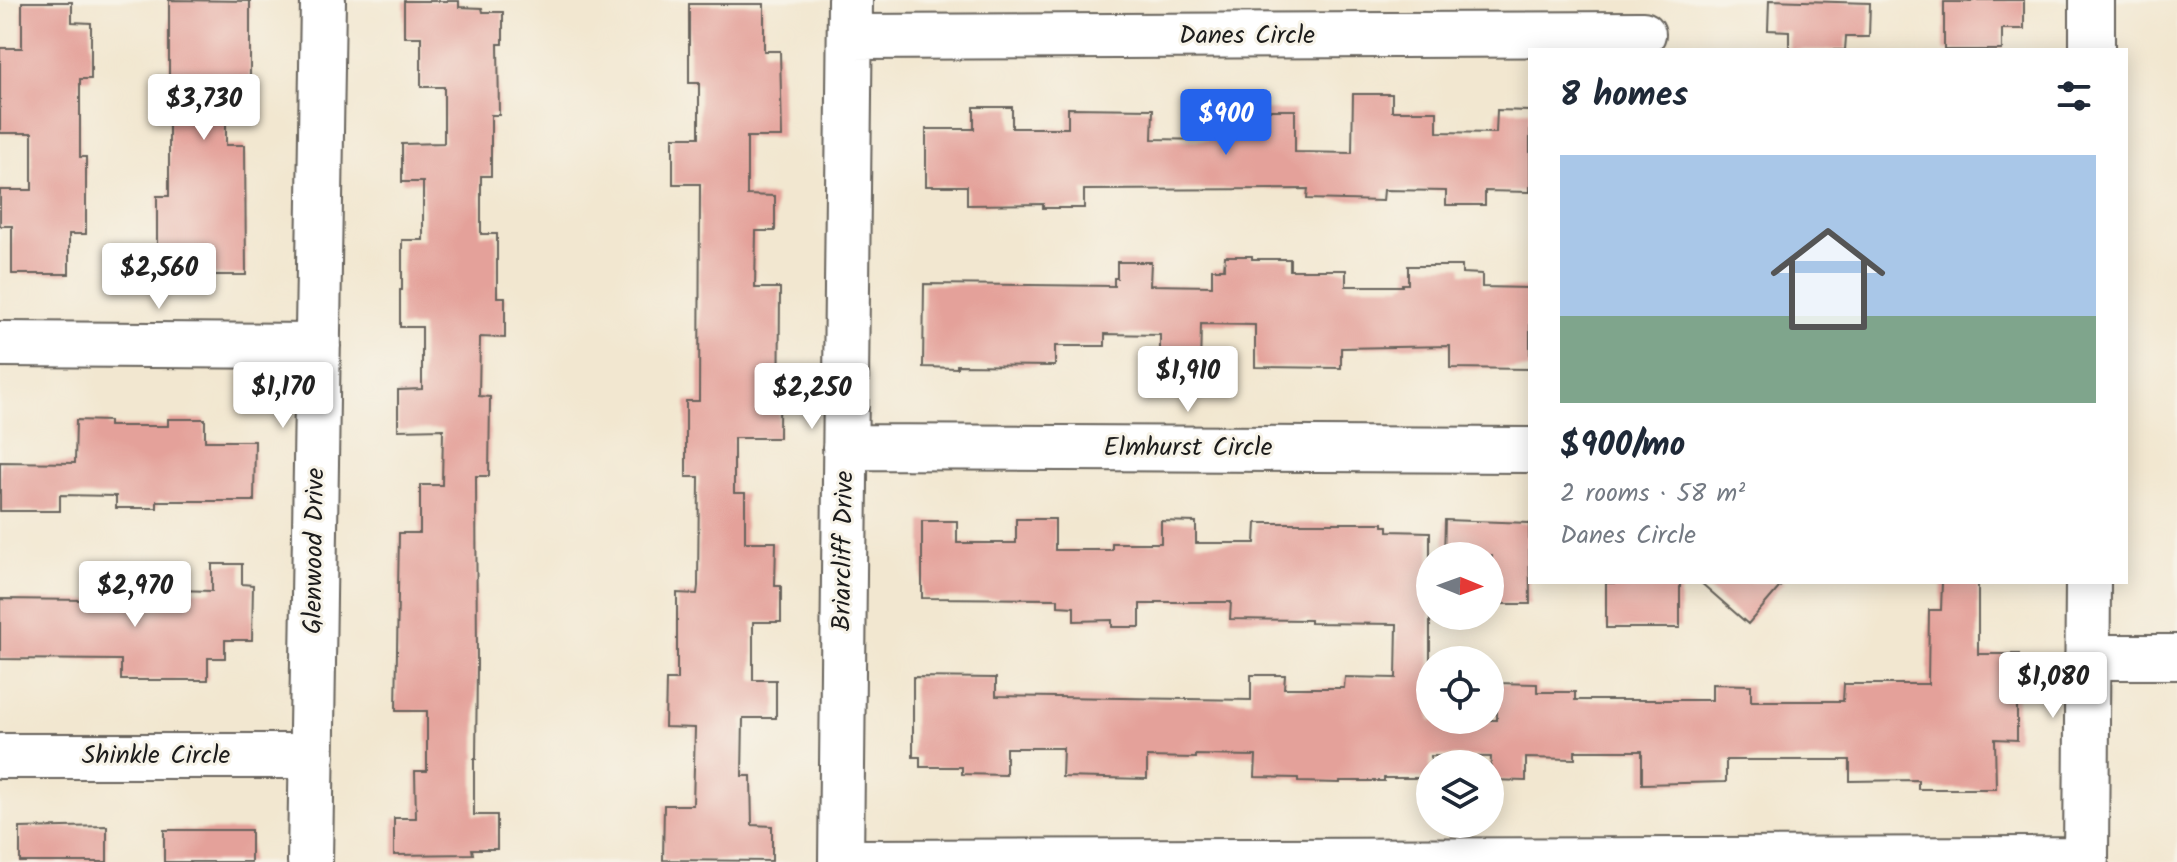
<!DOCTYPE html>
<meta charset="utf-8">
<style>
:root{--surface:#fff;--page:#f6f6f7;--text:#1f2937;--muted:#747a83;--accent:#2563eb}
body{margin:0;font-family:Kalam,sans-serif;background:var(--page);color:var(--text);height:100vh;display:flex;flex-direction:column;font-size:30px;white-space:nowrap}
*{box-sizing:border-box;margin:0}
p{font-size:26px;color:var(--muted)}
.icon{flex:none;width:44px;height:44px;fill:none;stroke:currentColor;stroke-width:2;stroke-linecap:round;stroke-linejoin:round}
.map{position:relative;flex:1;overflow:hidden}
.side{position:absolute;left:1528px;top:48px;width:600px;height:536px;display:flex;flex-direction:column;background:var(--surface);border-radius:0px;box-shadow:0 4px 20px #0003}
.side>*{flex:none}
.needle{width:52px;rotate:91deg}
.controls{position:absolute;left:1416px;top:542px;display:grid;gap:16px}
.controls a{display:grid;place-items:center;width:88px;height:88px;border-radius:50%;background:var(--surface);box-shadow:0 4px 20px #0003;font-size:40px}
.price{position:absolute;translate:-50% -68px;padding:0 18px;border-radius:8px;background:#fff;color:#222;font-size:26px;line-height:52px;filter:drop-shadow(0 2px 4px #0008)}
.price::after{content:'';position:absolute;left:50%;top:48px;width:24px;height:18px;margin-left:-12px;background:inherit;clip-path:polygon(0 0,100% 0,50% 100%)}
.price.active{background:var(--accent);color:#fff}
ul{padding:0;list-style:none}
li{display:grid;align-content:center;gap:16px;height:424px;padding:0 32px}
li span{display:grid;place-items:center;height:248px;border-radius:0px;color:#555}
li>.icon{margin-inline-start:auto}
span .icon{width:144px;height:144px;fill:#fffc;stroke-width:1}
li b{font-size:34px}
h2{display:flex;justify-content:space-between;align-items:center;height:96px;padding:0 32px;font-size:34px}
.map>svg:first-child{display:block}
.building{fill:#e4a19a}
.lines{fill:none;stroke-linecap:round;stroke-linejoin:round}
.minor-casing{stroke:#67635b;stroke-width:48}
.minor{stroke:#fff;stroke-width:44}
.labels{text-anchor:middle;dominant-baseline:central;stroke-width:6;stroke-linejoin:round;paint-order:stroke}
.street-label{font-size:26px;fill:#1c1c1c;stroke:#f7f3e8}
</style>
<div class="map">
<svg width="2177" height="862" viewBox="0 0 2177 862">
<rect width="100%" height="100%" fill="#f7f3e8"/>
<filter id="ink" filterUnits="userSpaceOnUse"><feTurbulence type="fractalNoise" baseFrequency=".0125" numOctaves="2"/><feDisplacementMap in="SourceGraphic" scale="16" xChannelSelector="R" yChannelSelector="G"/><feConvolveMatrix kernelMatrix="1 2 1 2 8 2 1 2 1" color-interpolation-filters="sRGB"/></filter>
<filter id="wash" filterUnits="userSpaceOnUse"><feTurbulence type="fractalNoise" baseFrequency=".006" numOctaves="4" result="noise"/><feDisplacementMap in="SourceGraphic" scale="32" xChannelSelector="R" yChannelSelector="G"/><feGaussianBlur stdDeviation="1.8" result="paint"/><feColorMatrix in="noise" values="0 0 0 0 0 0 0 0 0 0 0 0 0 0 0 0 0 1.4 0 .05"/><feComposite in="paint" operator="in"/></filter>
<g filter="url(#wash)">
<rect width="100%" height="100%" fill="#f2e7d0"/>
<g id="blocks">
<path class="building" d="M 169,0 L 250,1 L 250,83 L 230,82 L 226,110 L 226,145 L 245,145 L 246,275 L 157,275 L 157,196 L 169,196 Z
M 1769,0 L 1870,3 L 1869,37 L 1846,37 L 1845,50 L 1789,50 L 1789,31 L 1768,30 Z
M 1971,0 L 2024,0 L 2024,29 L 2002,29 L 2002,50 L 1944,50 L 1944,2 L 1971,2 Z
M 404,1 L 459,1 L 459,7 L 482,8 L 483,12 L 503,12 L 503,44 L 498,44 L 499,115 L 491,115 L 491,176 L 481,176 L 481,234 L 497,234 L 497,297 L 505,297 L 505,338 L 480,337 L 479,396 L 490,397 L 489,476 L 476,476 L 477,664 L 476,759 L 474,759 L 474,815 L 497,815 L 497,849 L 472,849 L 473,854 L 394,855 L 394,818 L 416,818 L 415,771 L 427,771 L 427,711 L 396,711 L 399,533 L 420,533 L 420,485 L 442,485 L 443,429 L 398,430 L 398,390 L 422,389 L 422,327 L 400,327 L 400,290 L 402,290 L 402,240 L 423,240 L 423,182 L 402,182 L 402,144 L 444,143 L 444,87 L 421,87 L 421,37 L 404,37 Z
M 22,2 L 72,2 L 72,22 L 91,23 L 91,79 L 80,79 L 80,157 L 86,157 L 86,234 L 69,234 L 69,274 L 12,274 L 12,226 L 0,226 L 0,190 L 32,190 L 32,133 L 0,133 L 0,48 L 22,48 Z
M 689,4 L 764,4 L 764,51 L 780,51 L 782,137 L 747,137 L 747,195 L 775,196 L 775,231 L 756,231 L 755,288 L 780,288 L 779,438 L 734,438 L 734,493 L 745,493 L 745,542 L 776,542 L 775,586 L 781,586 L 781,622 L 753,622 L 753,680 L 776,680 L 776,718 L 743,718 L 742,776 L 751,776 L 752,825 L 772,826 L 772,861 L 663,860 L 664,805 L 693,805 L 695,728 L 665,727 L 666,680 L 677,680 L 677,593 L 697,594 L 698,586 L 699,477 L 686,477 L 686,401 L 699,401 L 700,184 L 673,184 L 673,137 L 699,137 L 699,83 L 689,83 Z
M 1353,94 L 1392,94 L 1392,111 L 1437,111 L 1437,132 L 1496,133 L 1497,110 L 1530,111 L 1530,192 L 1485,191 L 1485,205 L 1446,205 L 1446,191 L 1384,190 L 1383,201 L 1307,199 L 1308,189 L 1084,190 L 1084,208 L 1043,208 L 1043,204 L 967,205 L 967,186 L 926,186 L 926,129 L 974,129 L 974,107 L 1012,107 L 1012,128 L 1068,128 L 1068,108 L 1153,109 L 1152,139 L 1212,140 L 1212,131 L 1260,131 L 1261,110 L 1295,110 L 1295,152 L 1352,153 Z
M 1225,256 L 1252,256 L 1252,259 L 1290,259 L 1290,270 L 1346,270 L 1346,286 L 1402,286 L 1402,284 L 1408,284 L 1408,266 L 1462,266 L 1462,273 L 1482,274 L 1482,287 L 1530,288 L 1530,369 L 1450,368 L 1450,346 L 1341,348 L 1341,368 L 1255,367 L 1255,325 L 1201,324 L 1200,369 L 1160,369 L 1160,335 L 1105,334 L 1105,346 L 1055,346 L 1055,366 L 957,365 L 957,368 L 923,367 L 924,284 L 1114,286 L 1114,278 L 1117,278 L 1117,262 L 1151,262 L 1150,285 L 1212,286 L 1212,269 L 1224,269 Z
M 168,419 L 205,419 L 205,441 L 255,441 L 254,501 L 157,501 L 157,508 L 116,508 L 116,496 L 60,495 L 60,511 L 0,511 L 0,462 L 75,463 L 76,420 L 109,421 L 109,426 L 168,426 Z
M 1016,519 L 1055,519 L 1055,550 L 1112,550 L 1112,543 L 1161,543 L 1161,521 L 1196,522 L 1196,543 L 1255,543 L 1256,523 L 1383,523 L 1383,526 L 1388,526 L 1388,531 L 1430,532 L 1430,720 L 1497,720 L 1497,683 L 1537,684 L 1537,692 L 1575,692 L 1575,700 L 1712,700 L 1712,684 L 1751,685 L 1751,701 L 1843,701 L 1844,684 L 1928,684 L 1929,610 L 1941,610 L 1942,582 L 1978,582 L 1978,654 L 2019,654 L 2019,694 L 2017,694 L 2017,740 L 1995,739 L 1996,789 L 1918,789 L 1918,780 L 1850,781 L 1850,760 L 1726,760 L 1726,782 L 1642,784 L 1642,751 L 1575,751 L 1575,759 L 1526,758 L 1526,781 L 1490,780 L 1491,757 L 1431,756 L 1430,778 L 1384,778 L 1384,781 L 1340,781 L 1340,783 L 1298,782 L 1298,778 L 1255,777 L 1256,756 L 1196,755 L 1196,758 L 1147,757 L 1147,779 L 1062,777 L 1063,748 L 1006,748 L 1006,775 L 962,774 L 962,767 L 920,767 L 920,757 L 913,757 L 913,677 L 996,678 L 996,696 L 1251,700 L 1251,675 L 1285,675 L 1284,688 L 1344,688 L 1345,677 L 1396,678 L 1397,624 L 1310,623 L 1310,620 L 1230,619 L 1231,602 L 1156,602 L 1156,604 L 1140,604 L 1140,627 L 1112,627 L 1112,620 L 1074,621 L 1074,607 L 1058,606 L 1058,599 L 922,598 L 922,521 L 957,521 L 957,543 L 1016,543 Z
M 1445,520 L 1529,523 L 1530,604 L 1498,604 L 1498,580 L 1492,580 L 1492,556 L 1444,556 Z
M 212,564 L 242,564 L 242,584 L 253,585 L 252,640 L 225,640 L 225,658 L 208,658 L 208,680 L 121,680 L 121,660 L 0,659 L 0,599 L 175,601 L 175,590 L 212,591 Z
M 1680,582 L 1680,628 L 1606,628 L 1606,583 Z
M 1700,582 L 1784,582 L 1748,624 Z
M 107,826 L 107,862 L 20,862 L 20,828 Z
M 164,830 L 251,830 L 251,862 L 164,862 Z"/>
</g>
</g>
<g filter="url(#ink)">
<use href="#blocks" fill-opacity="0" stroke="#67635b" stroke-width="2"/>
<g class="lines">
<g class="minor-casing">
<path id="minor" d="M 850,37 L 1643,34
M 2092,50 L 2092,0
M 0,344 L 318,346
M 845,447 L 1530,450
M 2087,657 L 2177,657
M 0,756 L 312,756
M 310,862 L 323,0
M 841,862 L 2086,859 L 2088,582
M 841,862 L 850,0"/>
</g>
<use href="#minor" class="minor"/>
</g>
</g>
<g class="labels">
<g class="street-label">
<text x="1247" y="36">Danes Circle</text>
<text x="1188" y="448">Elmhurst Circle</text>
<text transform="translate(315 551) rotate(-89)">Glenwood Drive</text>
<text transform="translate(844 551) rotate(-89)">Briarcliff Drive</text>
<text x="156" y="756">Shinkle Circle</text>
</g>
</g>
</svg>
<div class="controls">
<a><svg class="needle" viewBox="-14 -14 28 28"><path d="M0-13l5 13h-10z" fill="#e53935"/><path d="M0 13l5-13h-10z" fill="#747a83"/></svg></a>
<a><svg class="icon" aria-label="locate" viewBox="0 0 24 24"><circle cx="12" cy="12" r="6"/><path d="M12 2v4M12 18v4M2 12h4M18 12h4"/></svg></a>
<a><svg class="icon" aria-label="layers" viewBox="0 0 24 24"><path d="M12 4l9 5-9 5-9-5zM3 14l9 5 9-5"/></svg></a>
</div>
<b class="price" style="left:204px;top:142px">$3,730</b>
<b class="price active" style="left:1226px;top:157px">$900</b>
<b class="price" style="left:159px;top:311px">$2,560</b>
<b class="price" style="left:1188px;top:414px">$1,910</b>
<b class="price" style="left:283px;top:430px">$1,170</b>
<b class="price" style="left:812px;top:431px">$2,250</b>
<b class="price" style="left:135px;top:629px">$2,970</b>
<b class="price" style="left:2053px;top:720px">$1,080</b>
<section class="side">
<h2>8 homes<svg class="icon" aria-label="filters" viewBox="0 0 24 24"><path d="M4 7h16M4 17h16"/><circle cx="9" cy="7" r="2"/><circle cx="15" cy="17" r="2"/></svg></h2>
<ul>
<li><span style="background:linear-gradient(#a9c7e8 65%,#7fa58c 0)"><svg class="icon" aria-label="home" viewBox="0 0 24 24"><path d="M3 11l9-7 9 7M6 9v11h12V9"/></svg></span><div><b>$900/mo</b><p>2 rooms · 58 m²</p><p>Danes Circle</p></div></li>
</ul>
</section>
</div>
